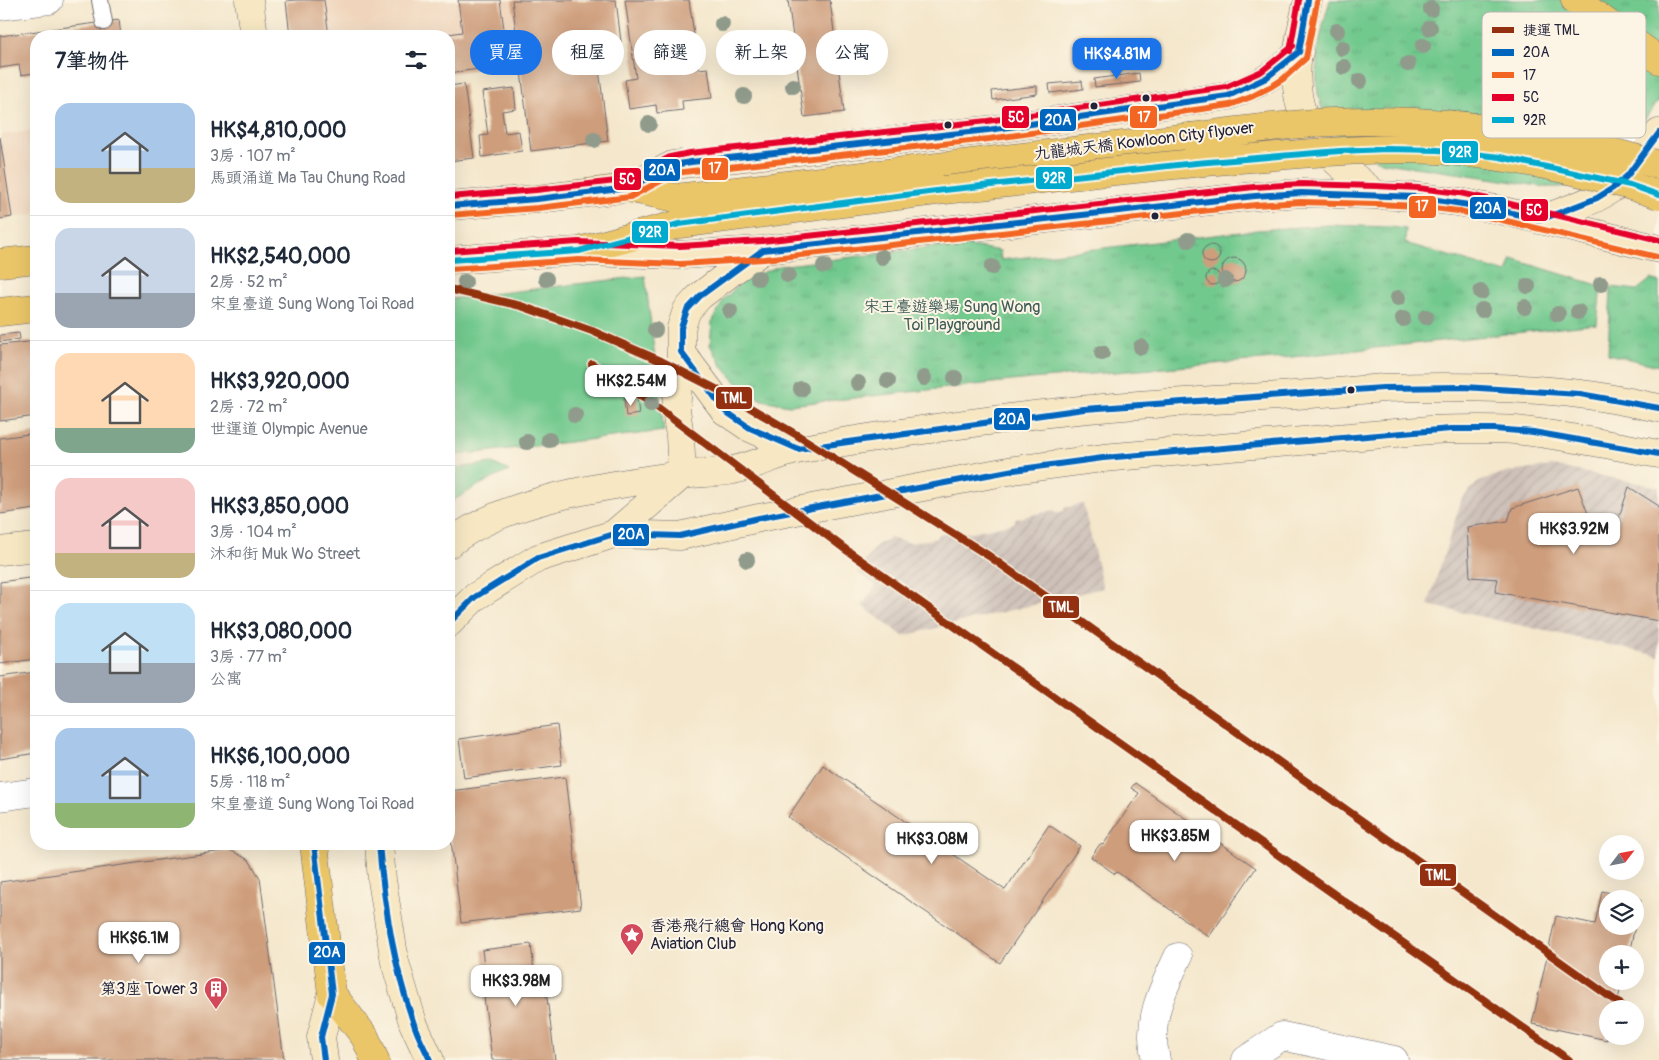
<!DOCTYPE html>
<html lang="zh-TW">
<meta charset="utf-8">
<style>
:root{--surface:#fff;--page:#f2f2f3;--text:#1f2937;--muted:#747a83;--line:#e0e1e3;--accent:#1a73e8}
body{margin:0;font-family:Pangolin,"LXGW WenKai TC",sans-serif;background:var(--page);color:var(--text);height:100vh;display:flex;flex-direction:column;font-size:19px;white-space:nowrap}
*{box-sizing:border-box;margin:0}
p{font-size:16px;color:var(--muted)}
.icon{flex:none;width:28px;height:28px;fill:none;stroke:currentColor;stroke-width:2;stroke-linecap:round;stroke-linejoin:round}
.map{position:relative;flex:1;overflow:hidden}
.drawer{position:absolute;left:30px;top:30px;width:425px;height:820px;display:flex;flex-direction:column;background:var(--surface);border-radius:20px;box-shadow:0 5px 20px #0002}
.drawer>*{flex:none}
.hud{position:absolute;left:470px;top:30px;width:475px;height:45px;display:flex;gap:10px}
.needle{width:32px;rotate:58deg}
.fabs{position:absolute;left:1599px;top:835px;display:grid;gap:10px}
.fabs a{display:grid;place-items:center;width:45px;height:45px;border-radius:50%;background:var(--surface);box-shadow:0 5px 20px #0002;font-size:25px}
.price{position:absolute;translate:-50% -42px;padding:0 11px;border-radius:10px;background:#fff;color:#222;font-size:16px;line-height:32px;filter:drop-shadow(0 1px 2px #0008)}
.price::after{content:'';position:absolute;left:50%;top:30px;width:15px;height:11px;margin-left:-8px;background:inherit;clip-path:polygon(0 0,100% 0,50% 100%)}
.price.on{background:var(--accent);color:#fff}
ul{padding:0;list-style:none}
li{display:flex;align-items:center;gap:15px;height:125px;padding:0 25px}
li+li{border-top:1px solid var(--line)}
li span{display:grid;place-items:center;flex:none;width:140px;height:100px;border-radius:15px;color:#555}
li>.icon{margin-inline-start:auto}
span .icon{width:60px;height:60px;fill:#fffc;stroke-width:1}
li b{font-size:21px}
h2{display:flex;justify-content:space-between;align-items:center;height:60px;padding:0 25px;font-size:21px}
.tag{padding:0 18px;border-radius:22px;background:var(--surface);box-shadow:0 5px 20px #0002;font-size:18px;line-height:45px}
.tag.on{background:var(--accent);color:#fff}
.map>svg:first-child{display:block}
.built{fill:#f0d5bc}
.industrial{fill:url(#industrial-furrows)}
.green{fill:#72c98e;stroke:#4a7664}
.park{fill:url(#park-tufts);stroke:#4a7664}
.building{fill:#ce9d7c}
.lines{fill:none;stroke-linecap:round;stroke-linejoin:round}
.lane-casing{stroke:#6c676e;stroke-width:18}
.street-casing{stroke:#6c676e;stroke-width:29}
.secondary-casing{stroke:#6c676e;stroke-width:29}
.primary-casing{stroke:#6c676e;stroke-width:29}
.highway-casing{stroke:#6c676e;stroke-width:29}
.lane{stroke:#fff;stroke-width:16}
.street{stroke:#fff;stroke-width:28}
.secondary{stroke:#f7e8c3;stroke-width:28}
.primary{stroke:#ebc669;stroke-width:28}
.highway{stroke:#ebc669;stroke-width:28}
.primary-bridge-casing{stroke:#6c676e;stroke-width:29;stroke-linecap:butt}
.primary-bridge{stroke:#ebc669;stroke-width:28}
.bus-1-casing{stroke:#fcf5e5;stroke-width:10}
.bus-2-casing{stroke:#fcf5e5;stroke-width:10}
.bus-3-casing{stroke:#fcf5e5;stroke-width:10}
.bus-4-casing{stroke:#fcf5e5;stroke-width:10}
.bus-1{stroke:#0065bd;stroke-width:6}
.bus-2{stroke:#f26522;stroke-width:6}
.bus-3{stroke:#e4002b;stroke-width:6}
.bus-4{stroke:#00a9ce;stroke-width:6}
.metro-1-casing{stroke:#fcf5e5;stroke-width:11}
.metro-1{stroke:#923011;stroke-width:8}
.tree{fill:#909b8c}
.bus-dot{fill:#22223b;stroke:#fcf5e5;stroke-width:2}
.labels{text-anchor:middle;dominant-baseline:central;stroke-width:4;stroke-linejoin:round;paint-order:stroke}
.street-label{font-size:16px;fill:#22223b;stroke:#fcf5e5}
.park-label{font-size:16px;fill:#3e5c58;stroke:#fcf5e5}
.poi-label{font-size:16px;fill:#22223b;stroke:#fcf5e5;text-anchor:start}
.key{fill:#fcf5e5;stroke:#bbb6b2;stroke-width:1}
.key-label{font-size:14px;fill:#22223b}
.line-badge{stroke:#fcf5e5;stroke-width:2}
.badge-label{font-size:14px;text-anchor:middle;font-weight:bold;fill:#fff}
</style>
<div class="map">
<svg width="1659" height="1060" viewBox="0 0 1659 1060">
<defs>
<pattern id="industrial-furrows" width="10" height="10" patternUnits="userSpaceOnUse" patternTransform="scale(1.25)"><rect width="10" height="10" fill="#cec1b9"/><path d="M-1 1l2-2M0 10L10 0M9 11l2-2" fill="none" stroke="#b1a6a0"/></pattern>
<pattern id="park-tufts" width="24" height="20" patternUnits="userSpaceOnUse" patternTransform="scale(1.25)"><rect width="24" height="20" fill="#72c98e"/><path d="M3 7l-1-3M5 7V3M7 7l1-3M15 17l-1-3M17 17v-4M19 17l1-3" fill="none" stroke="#62ac7b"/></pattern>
</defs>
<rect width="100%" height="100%" fill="#fcf5e5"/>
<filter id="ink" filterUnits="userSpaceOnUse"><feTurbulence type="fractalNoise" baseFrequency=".02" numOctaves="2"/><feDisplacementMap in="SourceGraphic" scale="10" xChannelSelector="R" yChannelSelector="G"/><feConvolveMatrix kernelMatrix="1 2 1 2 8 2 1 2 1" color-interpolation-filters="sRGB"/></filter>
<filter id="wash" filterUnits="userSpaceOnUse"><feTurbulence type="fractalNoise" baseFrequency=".0096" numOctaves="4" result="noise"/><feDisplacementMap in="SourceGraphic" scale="20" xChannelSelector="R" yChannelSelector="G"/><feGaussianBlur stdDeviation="1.12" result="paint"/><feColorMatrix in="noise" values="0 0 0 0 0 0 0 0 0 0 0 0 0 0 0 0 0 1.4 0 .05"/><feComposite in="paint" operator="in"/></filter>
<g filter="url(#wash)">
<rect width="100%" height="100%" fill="#f4e7cc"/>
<path class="built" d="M 297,0 L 512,0 L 520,64 L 449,73 L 449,36 L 290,36 L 286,1 Z
M 36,130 L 36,214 L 12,217 L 1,135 Z"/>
<path class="industrial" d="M 1552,466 L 1659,487 L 1659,656 L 1428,605 L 1462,498 L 1477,483 L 1499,474 Z
M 1083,504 L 1103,588 L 903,636 L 862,606 L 876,586 L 857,572 L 877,545 L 890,538 L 911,543 L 937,538 L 937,535 L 956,530 L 957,535 L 1015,523 L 1015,519 L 1054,510 L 1056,513 L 1064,511 L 1064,508 Z"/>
<path class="green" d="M 645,276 L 664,431 L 449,456 L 449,299 Z
M 492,463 L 509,471 L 479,485 L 449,503 L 449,469 Z"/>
<path class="park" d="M 1330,0 L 1659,0 L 1659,100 L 1613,162 L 1602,172 L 1574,185 L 1559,187 L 1544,187 C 1508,181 1471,175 1435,170 C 1418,167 1399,166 1382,162 C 1376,160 1370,156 1365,154 C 1301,124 1313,56 1330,0 Z
M 1328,225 L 1391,227 L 1406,229 L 1405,243 L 1507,273 L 1512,259 L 1601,286 L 1597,324 L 1274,359 L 1030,379 L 789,405 L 762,400 L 742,388 L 724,369 L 710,345 L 712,322 L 724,299 L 744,280 L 779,266 L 959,244 L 1000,251 L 1001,260 L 1258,230 Z
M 1651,279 L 1659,282 L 1659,366 L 1608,354 L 1611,287 L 1637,290 Z"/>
<g id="blocks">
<path class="building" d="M 297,0 L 324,0 L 329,36 L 290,36 L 286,1 Z
M 458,0 L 500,0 L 509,65 L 449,73 L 449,36 L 442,35 L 462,32 Z
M 512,0 L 616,0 L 621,42 L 596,45 L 608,141 L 531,151 Z
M 625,0 L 689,0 L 699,69 L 708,68 L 712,98 L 682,101 L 683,110 L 657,113 L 656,105 L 629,109 L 625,80 L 636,78 Z
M 788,0 L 830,0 L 844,112 L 804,117 Z
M 119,20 L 121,36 L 36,36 L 36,81 L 34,73 L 21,75 L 19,65 L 0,68 L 0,36 Z
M 1139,73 L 1140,82 L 1095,87 L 1094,79 Z
M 1082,81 L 1083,89 L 1050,93 L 1049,84 Z
M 464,84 L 474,158 L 449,161 L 449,86 Z
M 1037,86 L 1037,94 L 993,100 L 992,91 Z
M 514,88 L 516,109 L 502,111 L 505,133 L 519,131 L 522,151 L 482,157 L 480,136 L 488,135 L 482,92 Z
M 0,137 L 12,217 L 0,219 Z
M1202 254a9 9 0 1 1 18 0a9 9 0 1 1-18 0Z
M1222 270a12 12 0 1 1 24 0a12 12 0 1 1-24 0Z
M1206 278a7 7 0 1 1 14 0a7 7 0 1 1-14 0Z
M 19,333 L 20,339 L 0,342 L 0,335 Z
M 36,341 L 36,416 L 0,421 L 0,345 Z
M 637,398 L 639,414 L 626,416 L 624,399 Z
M 36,433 L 36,509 L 0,514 L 0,438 Z
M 1578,487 L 1593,527 L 1614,532 L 1629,487 L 1659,506 L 1659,621 L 1495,592 L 1498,579 L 1470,577 L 1467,527 L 1508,521 L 1512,508 Z
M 36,577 L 36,659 L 0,664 L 0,582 Z
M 36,672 L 36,753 L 0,759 L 0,677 Z
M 557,725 L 562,765 L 464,778 L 459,739 Z
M 823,765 L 1005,890 L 1049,825 L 1080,846 L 1000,963 L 788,817 Z
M 565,777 L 581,908 L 461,923 L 449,823 L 449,791 Z
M 1135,783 L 1256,868 L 1209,937 L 1117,872 L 1115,874 L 1091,857 L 1100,844 L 1103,845 L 1139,793 L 1131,788 Z
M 230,850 L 249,860 L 260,878 L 284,1060 L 0,1060 L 0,882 Z
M 1602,891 L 1632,898 L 1608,899 L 1608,926 L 1635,926 L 1629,954 L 1608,954 L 1608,981 L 1622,981 L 1616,1009 L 1608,1009 L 1607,1040 L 1532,1024 L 1556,916 L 1595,924 Z
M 1635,899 L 1641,900 L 1636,922 L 1635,922 Z
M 531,944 L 536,991 L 546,990 L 555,1060 L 492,1060 L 484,997 L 488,997 L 482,950 Z"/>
</g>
</g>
<g filter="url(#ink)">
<use href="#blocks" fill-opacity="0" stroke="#6c676e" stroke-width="1"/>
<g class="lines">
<g class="lane-casing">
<path id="lane" d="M 100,0 L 104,22"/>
</g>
<g class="street-casing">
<path id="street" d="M 0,6 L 49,0
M 1584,100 L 1645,152
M 0,797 L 36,792
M 1156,1060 C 1146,1021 1162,991 1178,957
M 1246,1060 L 1282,1036 L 1394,1060"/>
</g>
<g class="secondary-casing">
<path id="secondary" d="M 249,0 L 254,36
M 1308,0 C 1296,51 1284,106 1324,149 C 1339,166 1359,180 1376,195
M 628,188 L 673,165 L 988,130 L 1228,96 C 1261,84 1274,76 1299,52
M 1540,220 C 1570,208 1603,200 1626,177 C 1639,164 1648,147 1659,133
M 585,252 L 680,255 L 763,250 L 1255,196 L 1301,193 L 1376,195 L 1418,197 L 1459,202 L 1500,210 L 1659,249
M 681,352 L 725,411 L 750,428 L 798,449
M 682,475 L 680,436 L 676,410 L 681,352 L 681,328 L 687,310 L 700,296 L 734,270 L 763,250
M 614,534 L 682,475
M 449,544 C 506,498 610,485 681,475 C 696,473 713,473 728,471 C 754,467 777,453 802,449 C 871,437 941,427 1010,418 C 1134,401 1259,400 1383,388 C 1448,386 1515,386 1580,394 C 1607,397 1633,403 1659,408
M 0,551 L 36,547
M 449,623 L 475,597 L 538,558 L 614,534 L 680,536 L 759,518 L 939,484 L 1014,470 L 1103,458 L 1430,430 C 1458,429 1487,428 1515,430 C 1563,435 1611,445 1659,454
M 379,844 L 382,880 L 395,962 L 413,1023 L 430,1060
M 324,1060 L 321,1037 L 332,994"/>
</g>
<g class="primary-casing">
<path id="primary" d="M 1575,0 L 1659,60
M 449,206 L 537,199 L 628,188 L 676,198 L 1190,137
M 449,260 L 579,251 L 679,224 L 944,190
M 0,263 L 36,259
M 0,312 L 36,308
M 314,844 L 332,994"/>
</g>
<g class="highway-casing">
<path id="highway" d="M 332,994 L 365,1037 L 375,1060"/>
</g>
<use href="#lane" class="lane"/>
<use href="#street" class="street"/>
<use href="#secondary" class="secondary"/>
<use href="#primary" class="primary"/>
<use href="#highway" class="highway"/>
<g class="primary-bridge-casing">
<path id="primary-bridge" d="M 1190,137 C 1238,131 1285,124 1333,122 C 1444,117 1553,133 1659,165
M 944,190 C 1047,179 1149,166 1252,158 C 1313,153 1376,147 1437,150 C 1508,155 1591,172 1659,195"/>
</g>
<use href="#primary-bridge" class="primary-bridge"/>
<g class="bus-1-casing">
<path id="bus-1" d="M 1299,52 L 1308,0
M 449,206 L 537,199 L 628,188 L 673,165 L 691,162 L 988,130 L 1228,96 L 1266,78 L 1299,52
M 798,449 L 750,428 L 725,411 L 681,352 L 681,328 L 687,310 L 700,296 L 763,250 L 1255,196 L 1301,193 L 1418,197 L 1500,210 L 1540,220 L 1597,198 L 1613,188 L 1627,176 L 1659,133
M 798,449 L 1084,409 L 1383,388 L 1463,387 L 1580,394 L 1659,408
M 449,623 L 475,597 L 538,558 L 614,534 L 680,536 L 759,518 L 1014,470 L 1103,458 L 1451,429 L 1494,429 L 1533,432 L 1659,454
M 314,844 L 332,994 L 321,1037 L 324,1060
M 379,844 C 384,904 393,964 413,1021 C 417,1035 424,1047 430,1060"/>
</g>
<g class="bus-2-casing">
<path id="bus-2" d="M 450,215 L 538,208 L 630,197 L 676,173 L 692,171 L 989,139 L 1230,105 L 1251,97 L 1272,86 L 1283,79 L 1306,58 L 1317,2
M 450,269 L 579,260 L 680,264 L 764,259 L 1256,205 L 1301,202 L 1376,204 L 1417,206 L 1458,211 L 1498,219 L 1657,257"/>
</g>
<g class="bus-3-casing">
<path id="bus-3" d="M 1290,51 L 1299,0
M 449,197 L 536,190 L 625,180 L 670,157 L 690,153 L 987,121 L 1226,87 L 1262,71 L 1293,46
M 449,251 L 578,242 L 680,246 L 762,241 L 1254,187 L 1301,184 L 1376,186 L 1418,188 L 1460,193 L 1502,202 L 1659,240"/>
</g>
<g class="bus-4-casing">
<path id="bus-4" d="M 449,260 L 579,251 L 679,224 L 944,190 L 1196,163 L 1340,151 L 1387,149 L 1438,150 L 1500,157 L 1630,185 L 1659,195"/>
</g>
<use href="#bus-1" class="bus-1"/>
<use href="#bus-2" class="bus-2"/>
<use href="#bus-3" class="bus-3"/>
<use href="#bus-4" class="bus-4"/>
<g class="metro-1-casing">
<path id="metro-1" d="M 449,289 L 521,306 L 592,331 L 661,361 L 730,396 L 797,435 L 989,556 L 1627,1009
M 592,364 L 657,407 L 845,549 L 1569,1060"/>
</g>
<use href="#metro-1" class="metro-1"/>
</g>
<g class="tree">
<circle cx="1431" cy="9" r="8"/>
<circle cx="722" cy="24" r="8"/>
<circle cx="1430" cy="28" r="8"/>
<circle cx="1337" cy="31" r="8"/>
<circle cx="1423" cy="46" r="8"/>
<circle cx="1342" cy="48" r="8"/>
<circle cx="1408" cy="64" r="8"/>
<circle cx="1344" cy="67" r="8"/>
<circle cx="1360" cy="81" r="8"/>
<circle cx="793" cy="86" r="8"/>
<circle cx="744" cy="96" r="8"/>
<circle cx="649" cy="124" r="8"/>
<circle cx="594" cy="140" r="8"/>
<circle cx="1188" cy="240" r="8"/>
<circle cx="882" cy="257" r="8"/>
<circle cx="824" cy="266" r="8"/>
<circle cx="992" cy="267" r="8"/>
<circle cx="788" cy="275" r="8"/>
<circle cx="758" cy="278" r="8"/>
<circle cx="546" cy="279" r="8"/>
<circle cx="1225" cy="280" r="8"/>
<circle cx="465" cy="282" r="8"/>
<circle cx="1601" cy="284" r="8"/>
<circle cx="1528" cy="286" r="8"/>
<circle cx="1481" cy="292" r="8"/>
<circle cx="1398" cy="298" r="8"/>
<circle cx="1525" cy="307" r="8"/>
<circle cx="1482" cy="310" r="8"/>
<circle cx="730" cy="311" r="8"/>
<circle cx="1578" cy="312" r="8"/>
<circle cx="1558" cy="314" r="8"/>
<circle cx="1426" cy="317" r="8"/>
<circle cx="1403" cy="319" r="8"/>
<circle cx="655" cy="330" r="8"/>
<circle cx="1141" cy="347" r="8"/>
<circle cx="1102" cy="353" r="8"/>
<circle cx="924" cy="378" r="8"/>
<circle cx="955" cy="378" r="8"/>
<circle cx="888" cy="381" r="8"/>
<circle cx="858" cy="383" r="8"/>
<circle cx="801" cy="389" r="8"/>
<circle cx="651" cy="404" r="8"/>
<circle cx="575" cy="415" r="8"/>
<circle cx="549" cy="440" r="8"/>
<circle cx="527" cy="442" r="8"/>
<circle cx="747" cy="560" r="8"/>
</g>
</g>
<defs>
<g id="sight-pin" transform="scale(1.25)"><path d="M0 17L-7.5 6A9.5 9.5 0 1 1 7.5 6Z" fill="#d1495b" stroke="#fcf5e5"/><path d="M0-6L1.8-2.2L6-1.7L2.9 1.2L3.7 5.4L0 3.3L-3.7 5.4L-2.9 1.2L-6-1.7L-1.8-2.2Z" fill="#fff"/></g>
<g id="building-pin" transform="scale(1.25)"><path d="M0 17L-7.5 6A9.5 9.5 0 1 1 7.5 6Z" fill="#d1495b" stroke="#fcf5e5"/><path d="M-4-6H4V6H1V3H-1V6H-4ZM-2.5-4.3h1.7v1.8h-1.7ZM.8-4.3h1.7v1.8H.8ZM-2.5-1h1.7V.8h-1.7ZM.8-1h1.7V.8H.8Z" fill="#fff"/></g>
</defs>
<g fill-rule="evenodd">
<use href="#sight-pin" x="632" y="935"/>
<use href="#building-pin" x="216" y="989"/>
</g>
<g class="bus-dot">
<circle cx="1146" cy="98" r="4.5"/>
<circle cx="1094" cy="106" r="4.5"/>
<circle cx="948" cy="125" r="4.5"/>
<circle cx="1155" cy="216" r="4.5"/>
<circle cx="1351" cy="390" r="4.5"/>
</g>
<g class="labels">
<g class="street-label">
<text transform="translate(1144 141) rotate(-7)">九龍城天橋 Kowloon City flyover</text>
</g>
<g class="park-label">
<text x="952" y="307">宋王臺遊樂場 Sung Wong<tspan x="952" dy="18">Toi Playground</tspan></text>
</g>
<g class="poi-label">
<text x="650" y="926">香港飛行總會 Hong Kong<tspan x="650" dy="18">Aviation Club</tspan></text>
<text x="198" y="989" text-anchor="end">第3座 Tower 3</text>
</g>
</g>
<rect x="1482" y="12" width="164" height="126" rx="8" class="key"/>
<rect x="1492" y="27" width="22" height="6" fill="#923011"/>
<rect x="1492" y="49" width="22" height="7" fill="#0065bd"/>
<rect x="1492" y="72" width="22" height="6" fill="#f26522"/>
<rect x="1492" y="94" width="22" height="7" fill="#e4002b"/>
<rect x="1492" y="117" width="22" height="6" fill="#00a9ce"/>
<g class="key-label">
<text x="1523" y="35">捷運 TML</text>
<text x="1523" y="57">20A</text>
<text x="1523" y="80">17</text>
<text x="1523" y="102">5C</text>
<text x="1523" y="125">92R</text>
</g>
<g class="line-badge">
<rect x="1001" y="105" width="29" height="24" rx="5" fill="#e4002b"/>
<rect x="1129" y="105" width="29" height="24" rx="5" fill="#f26522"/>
<rect x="1039" y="108" width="38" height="24" rx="5" fill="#0065bd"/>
<rect x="1441" y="140" width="38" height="24" rx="5" fill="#00a9ce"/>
<rect x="701" y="157" width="28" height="24" rx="5" fill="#f26522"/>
<rect x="643" y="158" width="38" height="24" rx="5" fill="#0065bd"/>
<rect x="1035" y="166" width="38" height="24" rx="5" fill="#00a9ce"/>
<rect x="613" y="167" width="29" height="24" rx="5" fill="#e4002b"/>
<rect x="1408" y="195" width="29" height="24" rx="5" fill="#f26522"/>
<rect x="1469" y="196" width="38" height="24" rx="5" fill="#0065bd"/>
<rect x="1520" y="198" width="29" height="24" rx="5" fill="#e4002b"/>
<rect x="631" y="220" width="38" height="24" rx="5" fill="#00a9ce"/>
<rect x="715" y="386" width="38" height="24" rx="5" fill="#923011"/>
<rect x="993" y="407" width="38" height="24" rx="5" fill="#0065bd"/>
<rect x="612" y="523" width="38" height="24" rx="5" fill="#0065bd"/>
<rect x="1042" y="595" width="38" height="24" rx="5" fill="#923011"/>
<rect x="1419" y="863" width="38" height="24" rx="5" fill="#923011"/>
<rect x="308" y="941" width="38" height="24" rx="5" fill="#0065bd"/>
</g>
<g class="badge-label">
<text x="1016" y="122">5C</text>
<text x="1144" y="122">17</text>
<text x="1058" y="125">20A</text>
<text x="1460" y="157">92R</text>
<text x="715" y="173">17</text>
<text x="662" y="175">20A</text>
<text x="1054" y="183">92R</text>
<text x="627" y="184">5C</text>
<text x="1422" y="211">17</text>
<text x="1488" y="213">20A</text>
<text x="1534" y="215">5C</text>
<text x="650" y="237">92R</text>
<text x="734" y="403">TML</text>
<text x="1012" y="424">20A</text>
<text x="631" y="539">20A</text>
<text x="1061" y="612">TML</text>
<text x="1438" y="880">TML</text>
<text x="327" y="957">20A</text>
</g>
</svg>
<div class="fabs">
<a><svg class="needle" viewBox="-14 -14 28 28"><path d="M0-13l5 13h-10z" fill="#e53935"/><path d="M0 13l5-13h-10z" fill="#747a83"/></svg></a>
<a><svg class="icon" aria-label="layers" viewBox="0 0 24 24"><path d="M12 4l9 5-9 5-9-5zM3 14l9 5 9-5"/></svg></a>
<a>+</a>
<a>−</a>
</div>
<b class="price on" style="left:1117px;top:80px">HK$4.81M</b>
<b class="price" style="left:631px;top:407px">HK$2.54M</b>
<b class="price" style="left:1574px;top:555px">HK$3.92M</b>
<b class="price" style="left:1175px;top:862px">HK$3.85M</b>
<b class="price" style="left:932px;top:865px">HK$3.08M</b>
<b class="price" style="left:139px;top:964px">HK$6.1M</b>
<b class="price" style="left:516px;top:1007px">HK$3.98M</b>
<div class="hud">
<a class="tag on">買屋</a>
<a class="tag">租屋</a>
<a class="tag">篩選</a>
<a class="tag">新上架</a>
<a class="tag">公寓</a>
</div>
<section class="drawer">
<h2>7筆物件<svg class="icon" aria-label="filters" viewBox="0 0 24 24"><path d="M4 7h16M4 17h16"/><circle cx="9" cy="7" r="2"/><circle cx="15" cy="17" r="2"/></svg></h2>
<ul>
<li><span style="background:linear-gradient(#a9c7e8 65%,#c2b280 0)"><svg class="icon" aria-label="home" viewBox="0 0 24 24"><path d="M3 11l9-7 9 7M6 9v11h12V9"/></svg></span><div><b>HK$4,810,000</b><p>3房 · 107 m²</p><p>馬頭涌道 Ma Tau Chung Road</p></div></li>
<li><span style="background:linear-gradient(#c9d6e8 65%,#9aa5b1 0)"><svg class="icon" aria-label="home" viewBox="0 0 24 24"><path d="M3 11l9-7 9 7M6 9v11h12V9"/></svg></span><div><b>HK$2,540,000</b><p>2房 · 52 m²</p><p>宋皇臺道 Sung Wong Toi Road</p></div></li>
<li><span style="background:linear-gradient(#ffd9b3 75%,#7fa58c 0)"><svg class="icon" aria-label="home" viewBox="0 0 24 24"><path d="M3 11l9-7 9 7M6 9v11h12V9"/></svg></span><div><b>HK$3,920,000</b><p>2房 · 72 m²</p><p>世運道 Olympic Avenue</p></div></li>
<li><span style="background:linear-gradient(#f6c9c9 75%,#c2b280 0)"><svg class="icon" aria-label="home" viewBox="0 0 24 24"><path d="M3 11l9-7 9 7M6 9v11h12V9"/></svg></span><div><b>HK$3,850,000</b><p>3房 · 104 m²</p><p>沐和街 Muk Wo Street</p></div></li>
<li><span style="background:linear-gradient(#bfe0f5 60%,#9aa5b1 0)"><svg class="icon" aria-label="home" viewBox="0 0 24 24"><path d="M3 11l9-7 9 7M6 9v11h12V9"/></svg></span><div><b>HK$3,080,000</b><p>3房 · 77 m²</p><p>公寓</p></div></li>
<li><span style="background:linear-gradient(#a9c7e8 75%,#8fb573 0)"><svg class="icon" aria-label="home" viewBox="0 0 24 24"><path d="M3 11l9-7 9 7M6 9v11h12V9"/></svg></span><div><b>HK$6,100,000</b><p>5房 · 118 m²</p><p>宋皇臺道 Sung Wong Toi Road</p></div></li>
</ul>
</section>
</div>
